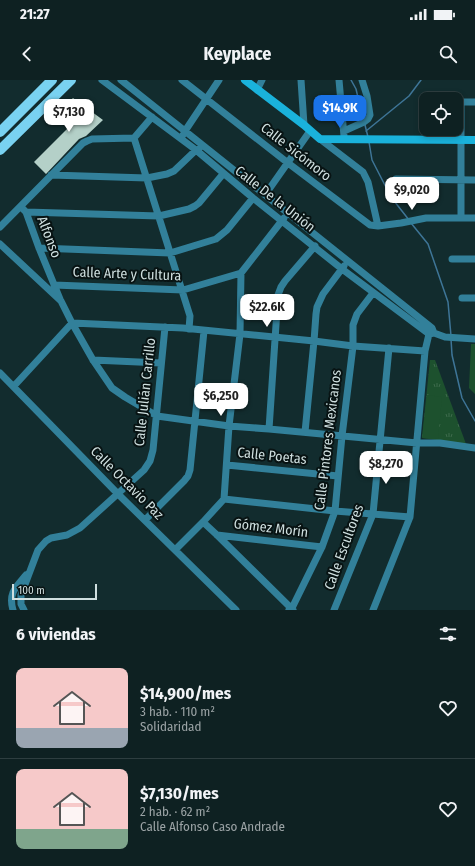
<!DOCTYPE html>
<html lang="es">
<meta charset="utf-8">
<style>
:root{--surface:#0e2122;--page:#1c2e2f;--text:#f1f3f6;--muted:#9ba3a5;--line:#2e3e40;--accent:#1a73e8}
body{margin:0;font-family:"Fira Sans Condensed",sans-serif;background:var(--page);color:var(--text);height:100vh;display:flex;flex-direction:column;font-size:15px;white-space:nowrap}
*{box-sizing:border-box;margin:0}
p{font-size:13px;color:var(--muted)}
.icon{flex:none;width:22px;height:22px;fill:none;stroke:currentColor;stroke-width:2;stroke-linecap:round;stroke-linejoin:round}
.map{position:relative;height:530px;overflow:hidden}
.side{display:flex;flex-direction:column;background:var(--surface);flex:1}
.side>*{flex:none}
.controls{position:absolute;left:419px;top:12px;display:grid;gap:8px}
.controls a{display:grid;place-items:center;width:44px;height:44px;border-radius:8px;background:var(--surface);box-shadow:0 2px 6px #0003,0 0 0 1px var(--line);font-size:20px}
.scale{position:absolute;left:12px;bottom:10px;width:85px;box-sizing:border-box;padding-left:4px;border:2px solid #cfdfdf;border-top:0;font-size:11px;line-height:14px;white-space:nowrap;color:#cfdfdf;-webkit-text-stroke:3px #081313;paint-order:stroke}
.price{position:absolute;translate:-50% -34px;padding:0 9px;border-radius:8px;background:#fff;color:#222;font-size:13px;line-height:26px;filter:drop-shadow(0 1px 2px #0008)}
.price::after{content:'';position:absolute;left:50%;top:24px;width:12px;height:9px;margin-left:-6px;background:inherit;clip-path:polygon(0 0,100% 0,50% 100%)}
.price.on{background:var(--accent);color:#fff}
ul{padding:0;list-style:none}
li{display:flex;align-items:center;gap:12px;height:100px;padding:0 16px}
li+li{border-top:1px solid var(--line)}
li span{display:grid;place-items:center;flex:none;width:112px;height:80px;border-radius:8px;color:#555}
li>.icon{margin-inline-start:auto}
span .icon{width:48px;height:48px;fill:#fffc;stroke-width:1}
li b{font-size:17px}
h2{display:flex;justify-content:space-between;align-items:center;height:48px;padding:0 16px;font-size:17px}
.status{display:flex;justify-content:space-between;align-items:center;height:28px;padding:0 20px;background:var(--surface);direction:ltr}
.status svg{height:11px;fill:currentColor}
header{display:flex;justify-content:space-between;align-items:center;height:52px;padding:0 16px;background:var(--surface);font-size:18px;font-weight:700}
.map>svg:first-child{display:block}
.park{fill:url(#park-tufts)}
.pitch{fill:#1d512e}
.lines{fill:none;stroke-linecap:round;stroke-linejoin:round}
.stream{stroke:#3e7597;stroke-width:1.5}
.building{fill:#b4d0c8}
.street{stroke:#32809a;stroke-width:7}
.secondary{stroke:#1ab2db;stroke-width:8}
.primary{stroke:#79d2f1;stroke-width:10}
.labels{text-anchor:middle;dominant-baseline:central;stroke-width:4;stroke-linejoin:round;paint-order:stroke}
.street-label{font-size:14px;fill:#cfdfdf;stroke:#081313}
</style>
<div class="status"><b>21:27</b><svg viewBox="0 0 49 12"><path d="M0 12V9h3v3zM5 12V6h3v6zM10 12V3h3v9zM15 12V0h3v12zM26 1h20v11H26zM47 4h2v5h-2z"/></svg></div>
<header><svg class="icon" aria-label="back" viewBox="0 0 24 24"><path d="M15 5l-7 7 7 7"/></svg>Keyplace<svg class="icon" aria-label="search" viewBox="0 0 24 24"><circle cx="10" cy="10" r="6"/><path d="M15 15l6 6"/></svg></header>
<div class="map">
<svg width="475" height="530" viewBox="0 0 475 530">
<defs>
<pattern id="park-tufts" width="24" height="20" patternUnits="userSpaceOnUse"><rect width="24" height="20" fill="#1d512e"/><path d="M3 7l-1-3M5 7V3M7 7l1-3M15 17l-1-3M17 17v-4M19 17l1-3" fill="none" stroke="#3d6a4c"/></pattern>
</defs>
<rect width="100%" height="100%" fill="#122c2e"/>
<path class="park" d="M 430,280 L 435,280 L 466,364 L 422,358 Z"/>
<path class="pitch" d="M 471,264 L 475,264 L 475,314 L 469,308 Z
M 427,315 L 442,317 L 438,359 L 422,358 Z"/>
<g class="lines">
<path class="stream" d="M 351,0 L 356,9 L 363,39
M 365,45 L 368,57
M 366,51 L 409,16 L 421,0
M 369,62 L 372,80 L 391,117 L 409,140
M 411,143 L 428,164 L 448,222 L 451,256
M 451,259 L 452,275 L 462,318 L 475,341"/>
</g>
<path class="building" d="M 73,18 L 103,40 L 86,56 L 79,59 L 46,94 L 34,82 L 68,48 L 54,36 Z"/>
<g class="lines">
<path class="street" d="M 102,0 L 196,70 L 253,118 L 342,189 L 429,254 L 434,253 L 445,257 L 475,259
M 121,0 L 432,248 L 434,253
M 182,0 L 288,83 L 370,145 L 378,146 L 401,143 L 426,138 L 475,138
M 301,0 L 304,45
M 339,0 L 344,56
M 257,10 L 262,0
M 423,20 L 426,20
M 456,22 L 475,22
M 344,51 L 364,42 L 368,39 L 370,35 L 367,16 L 362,0
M 183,55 L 185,51 L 219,0
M 134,58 L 190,236 L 189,249
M 320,59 L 363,92 L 368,102 L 378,146
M 51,95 L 147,98 L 167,94 L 174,91 L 196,70 L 199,69
M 396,99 L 475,100
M 265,115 L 310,51
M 23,129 L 26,132 L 39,168 L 60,219
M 26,132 L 159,136 L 189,129 L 195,126 L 199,123 L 223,94
M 461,138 L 461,22
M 0,147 L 83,63 L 87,61 L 92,59 L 134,58 L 152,37
M 0,164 L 61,221 L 72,243 L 93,280 L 112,308 L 125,317 L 157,336 L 229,346 L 269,349 L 417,363 L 440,363 L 475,368
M 39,168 L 170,173 L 216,159 L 227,150 L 253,118
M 452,179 L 475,179
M 54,205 L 183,210 L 241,193 L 284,138
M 462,218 L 475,218
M 93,280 L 161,283
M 0,293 L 118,414 L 236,530
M 14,306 L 72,243 L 183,248 L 314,261 L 353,266 L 425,271
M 269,349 L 278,215 L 281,207 L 285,201 L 315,166
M 305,352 L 314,261 L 316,234 L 317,227 L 323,214 L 344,186
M 227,385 L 338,396
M 224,419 L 335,431 L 410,437
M 145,440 L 184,401 L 188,396 L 190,390 L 204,251
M 203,442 L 217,455 L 293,530
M 217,455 L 322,467
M 175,470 L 203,442 L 224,419 L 229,346 L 240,254 L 241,193
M 13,530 C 8,513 16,507 26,495
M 24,530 L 21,524 L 21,515 L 38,470 L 46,461 L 51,458 L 67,455 L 80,448 L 144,390 L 150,381 L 153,370 L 165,247
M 289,530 L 292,528 L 322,467 L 335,431 L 342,356 L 353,266 L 353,245 L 357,234 L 373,213
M 334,530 L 373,434 L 389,268
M 373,530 L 410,437 L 425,271 L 429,254 L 431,250"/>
<path class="secondary" d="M 245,0 L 304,45 L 320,59 L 475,60"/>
<path class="primary" d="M 0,52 L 52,0
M 0,70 L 71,0"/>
</g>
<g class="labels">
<g class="street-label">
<text transform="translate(296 72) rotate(38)">Calle Sicómoro</text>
<text transform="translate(275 119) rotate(38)">Calle De la Unión</text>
<text transform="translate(49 157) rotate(69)">Alfonso</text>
<text transform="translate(127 194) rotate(2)">Calle Arte y Cultura</text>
<text transform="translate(145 312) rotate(-84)">Calle Julián Carrillo</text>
<text transform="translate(328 360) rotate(-83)">Calle Pintores Mexicanos</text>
<text transform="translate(272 376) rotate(6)">Calle Poetas</text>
<text transform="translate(127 403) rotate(45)">Calle Octavio Paz</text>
<text transform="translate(271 448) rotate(7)">Gómez Morín</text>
<text transform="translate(344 467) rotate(-70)">Calle Escultores</text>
</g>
</g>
</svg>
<div class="controls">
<a><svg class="icon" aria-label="locate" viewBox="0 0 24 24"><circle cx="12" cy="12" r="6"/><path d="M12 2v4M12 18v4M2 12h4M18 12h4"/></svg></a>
</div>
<div class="scale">100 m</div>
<b class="price on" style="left:340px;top:49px">$14.9K</b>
<b class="price" style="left:69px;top:53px">$7,130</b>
<b class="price" style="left:412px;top:131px">$9,020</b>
<b class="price" style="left:267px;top:248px">$22.6K</b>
<b class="price" style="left:221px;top:337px">$6,250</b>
<b class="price" style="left:386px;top:405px">$8,270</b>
</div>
<section class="side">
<h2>6 viviendas<svg class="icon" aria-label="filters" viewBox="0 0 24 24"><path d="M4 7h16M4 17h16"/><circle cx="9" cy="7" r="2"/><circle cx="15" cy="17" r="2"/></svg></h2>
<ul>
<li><span style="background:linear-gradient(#f6c9c9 75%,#9aa5b1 0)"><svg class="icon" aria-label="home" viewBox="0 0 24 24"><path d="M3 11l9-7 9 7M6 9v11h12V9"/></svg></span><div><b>$14,900/mes</b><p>3 hab. · 110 m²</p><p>Solidaridad</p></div><svg class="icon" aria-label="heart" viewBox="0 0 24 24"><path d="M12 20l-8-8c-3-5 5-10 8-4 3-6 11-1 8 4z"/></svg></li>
<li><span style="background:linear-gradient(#f6c9c9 75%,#7fa58c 0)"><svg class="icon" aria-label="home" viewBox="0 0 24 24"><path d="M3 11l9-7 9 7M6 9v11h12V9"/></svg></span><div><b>$7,130/mes</b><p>2 hab. · 62 m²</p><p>Calle Alfonso Caso Andrade</p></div><svg class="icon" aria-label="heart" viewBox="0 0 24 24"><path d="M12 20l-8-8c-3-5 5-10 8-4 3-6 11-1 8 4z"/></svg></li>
</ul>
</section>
